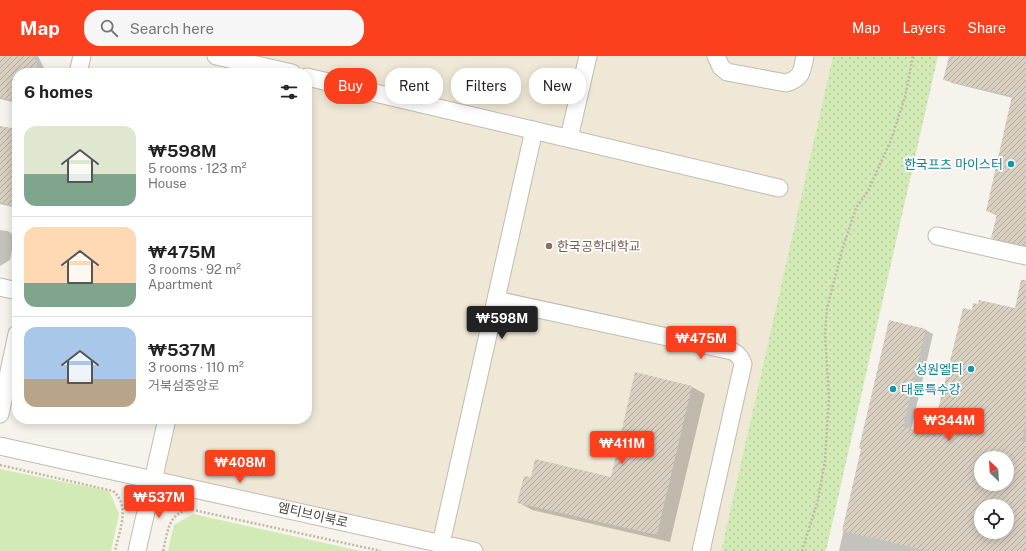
<!DOCTYPE html>
<meta charset="utf-8">
<style>
:root{--surface:#fff;--page:#f6f6f6;--text:#222;--muted:#767676;--line:#e0e0e0;--accent:#fc3f1d}
body{margin:0;font-family:"Public Sans","Noto Sans KR",sans-serif;background:var(--page);color:var(--text);height:100vh;display:flex;flex-direction:column;font-size:15px;white-space:nowrap}
*{box-sizing:border-box;margin:0}
p{font-size:13px;color:var(--muted)}
.icon{flex:none;width:22px;height:22px;fill:none;stroke:currentColor;stroke-width:2;stroke-linecap:round;stroke-linejoin:round}
.map{position:relative;flex:1;overflow:hidden}
.side{position:absolute;left:12px;top:12px;width:300px;height:356px;display:flex;flex-direction:column;background:var(--surface);border-radius:16px;box-shadow:0 2px 10px #0003}
.side>*{flex:none}
.hud{position:absolute;left:324px;top:12px;width:380px;height:36px;display:flex;gap:8px}
.needle{width:26px;rotate:335deg}
.tools{position:absolute;left:974px;top:395px;display:grid;gap:8px}
.tools a{display:grid;place-items:center;width:40px;height:40px;border-radius:50%;background:var(--surface);box-shadow:0 2px 10px #0003;font-size:20px}
.price{position:absolute;translate:-50% -34px;padding:0 9px;border-radius:4px;background:var(--accent);color:#fff;font-size:13px;line-height:26px;filter:drop-shadow(0 1px 2px #0008)}
.price::after{content:'';position:absolute;left:50%;top:24px;width:12px;height:9px;margin-left:-6px;background:inherit;clip-path:polygon(0 0,100% 0,50% 100%)}
.price.selected{background:#222;color:#fff}
ul{padding:0;list-style:none}
li{display:flex;align-items:center;gap:12px;height:100px;padding:0 12px}
li+li{border-top:1px solid var(--line)}
li span{display:grid;place-items:center;flex:none;width:112px;height:80px;border-radius:12px;color:#555}
li>.icon{margin-inline-start:auto}
span .icon{width:48px;height:48px;fill:#fffc;stroke-width:1}
li b{font-size:17px}
h2{display:flex;justify-content:space-between;align-items:center;height:48px;padding:0 12px;font-size:17px}
.tag{padding:0 14px;border-radius:16px;background:var(--surface);box-shadow:0 2px 10px #0003;font-size:14px;line-height:36px}
.tag.selected{background:var(--accent);color:#fff}
header{display:flex;align-items:center;gap:24px;box-sizing:border-box;height:56px;padding:0 20px;background:var(--accent);color:#fff}
header strong{font-size:19px}
nav{display:flex;gap:22px;margin-inline-start:auto;font-size:14px}
.search{width:280px;height:36px;background:var(--page);display:flex;align-items:center;gap:10px;box-sizing:border-box;padding:0 14px;border-radius:16px;color:var(--muted);font-size:15px}
.map>svg:first-child{display:block}
.education{fill:#efe8d6}
.green{fill:#d2eab5}
.park{fill:url(#park-dots)}
.shadow{fill:#0003;fill-rule:evenodd}
.building{fill:url(#building-hatch);fill-rule:evenodd}
.lines{fill:none;stroke-linecap:round;stroke-linejoin:round}
.minor-casing{stroke:#c2bbae;stroke-width:19}
.path{stroke:#c4b79f;stroke-width:2.5;stroke-dasharray:2 2;stroke-linecap:butt}
.minor{stroke:#fff;stroke-width:17}
.culture-dot{fill:#0f9aa8;stroke:#fff;stroke-width:1.5}
.education-dot{fill:#8d6e63;stroke:#fff;stroke-width:1.5}
.labels{text-anchor:middle;dominant-baseline:central;stroke-width:3.5;stroke-linejoin:round;paint-order:stroke}
.culture-label{font-size:13px;fill:#0d838f;stroke:#fff;text-anchor:end}
.education-label{font-size:13px;fill:#785e54;stroke:#fff;text-anchor:start}
.street-label{font-size:13px;fill:#4b4439;stroke:#fff}
</style>
<header>
<strong>Map</strong>
<div class="search"><svg class="icon" aria-label="search" viewBox="0 0 24 24"><circle cx="10" cy="10" r="6"/><path d="M15 15l6 6"/></svg>Search here</div>
<nav><a>Map</a><a>Layers</a><a>Share</a></nav>
</header>
<div class="map">
<svg width="1026" height="495" viewBox="0 0 1026 495">
<defs>
<pattern id="park-dots" width="8" height="8" patternUnits="userSpaceOnUse"><rect width="8" height="8" fill="#d2eab5"/><path d="M2 2h.1M6 6h.1" fill="none" stroke="#b6ca9c" stroke-width="1.8" stroke-linecap="round"/></pattern>
<pattern id="building-hatch" width="6" height="6" patternUnits="userSpaceOnUse"><rect width="6" height="6" fill="#d8cfc1"/><path d="M-1 1l2-2M0 6l6-6M5 7l2-2" fill="none" stroke="#b1aa9e"/></pattern>
</defs>
<rect width="100%" height="100%" fill="#f6f3ec"/>
<path class="education" d="M 250,0 L 833,0 L 721,495 L 474,495 L 152,424 L 166,363 L 307,363 L 307,17 L 246,17 Z"/>
<path class="green" d="M 0,413 L 109,435 L 119,458 L 111,495 L 0,495 Z
M 193,458 L 361,495 L 168,495 L 174,469 Z"/>
<path class="park" d="M 833,0 L 938,0 L 826,495 L 721,495 Z"/>
<path class="shadow" d="M 0,0 L 38,0 L 44,12 L 44,17 L 17,17 L 17,47 L 0,43 Z
M 950,0 L 1026,0 L 1026,192 L 999,186 L 992,181 L 998,160 L 987,155 L 1013,42 L 952,27 L 944,23 Z
M 102,14 L 118,17 L 101,17 Z
M 0,71 L 17,74 L 17,152 L 0,148 Z
M 0,174 L 8,175 L 15,180 L 10,204 L 0,210 Z
M 1026,227 L 1026,495 L 839,495 L 890,266 L 926,274 L 933,278 L 911,374 L 933,379 L 972,255 L 1016,253 ZM 981,402 L 1007,402 L 1007,428 L 981,428 ZM 981,450 L 1007,450 L 1007,476 L 981,476 Z
M 692,331 L 705,338 L 670,486 L 532,454 L 518,446 L 532,422 L 611,422 Z"/>
<path class="building" d="M 0,0 L 33,0 L 37,7 L 35,17 L 17,17 L 17,45 L 0,41 Z
M 949,0 L 1026,0 L 1026,190 L 991,182 L 997,158 L 986,155 L 1012,40 L 943,24 Z
M 0,70 L 17,73 L 17,135 L 14,150 L 0,146 Z
M 1021,224 L 1026,224 L 1026,368 L 1022,385 L 1026,386 L 1026,495 L 929,495 L 842,475 L 861,393 L 859,392 L 889,264 L 926,273 L 903,371 L 932,378 L 963,252 L 972,254 L 973,247 L 978,248 L 979,244 L 1015,252 ZM 981,402 L 1007,402 L 1007,432 L 991,428 L 981,428 ZM 981,450 L 1007,450 L 1007,476 L 981,476 Z
M 635,316 L 692,330 L 657,479 L 517,447 L 524,420 L 531,421 L 535,403 L 611,421 Z"/>
<g class="lines">
<g class="minor-casing">
<path id="minor" d="M 216,0 L 292,17
M 716,0 L 721,11 L 727,16 L 786,27 C 802,22 802,16 805,0
M 78,17 L 82,0
M 307,21 L 779,132
M 569,82 L 588,0
M 937,180 L 1026,200
M 0,231 L 17,235
M 496,244 L 732,295 C 738,298 741,301 743,308 L 701,495
M 0,358 L 17,278
M 0,390 L 474,495
M 441,488 L 534,74
M 137,495 L 167,363"/>
</g>
<path class="path" d="M 0,409 L 113,435 C 131,450 119,476 115,495
M 163,495 C 168,476 167,459 189,453 L 381,495
M 802,495 L 818,444 L 825,405 L 829,341 L 825,278 L 827,252 L 843,191 L 856,152 L 868,135 L 891,84 L 905,41 L 913,0"/>
<use href="#minor" class="minor"/>
</g>
<g class="culture-dot">
<circle cx="1011" cy="108" r="4"/>
<circle cx="971" cy="313" r="4"/>
<circle cx="893" cy="333" r="4"/>
</g>
<circle class="education-dot" cx="549" cy="190" r="4"/>
<g class="labels">
<g class="culture-label">
<text x="1003" y="108">한국프츠 마이스터</text>
<text x="963" y="313">성원엘티</text>
<text x="901" y="333" text-anchor="start">대륜특수강</text>
</g>
<g class="education-label">
<text x="557" y="190">한국공학대학교</text>
</g>
<g class="street-label">
<text transform="translate(313 459) rotate(13)">엠티브이북로</text>
</g>
</g>
</svg>
<div class="tools">
<a><svg class="needle" viewBox="-14 -14 28 28"><path d="M0-13l5 13h-10z" fill="#e53935"/><path d="M0 13l5-13h-10z" fill="#767676"/></svg></a>
<a><svg class="icon" aria-label="locate" viewBox="0 0 24 24"><circle cx="12" cy="12" r="6"/><path d="M12 2v4M12 18v4M2 12h4M18 12h4"/></svg></a>
</div>
<b class="price selected" style="left:502px;top:284px">₩598M</b>
<b class="price" style="left:701px;top:304px">₩475M</b>
<b class="price" style="left:949px;top:386px">₩344M</b>
<b class="price" style="left:622px;top:409px">₩411M</b>
<b class="price" style="left:240px;top:428px">₩408M</b>
<b class="price" style="left:159px;top:463px">₩537M</b>
<div class="hud">
<a class="tag selected">Buy</a>
<a class="tag">Rent</a>
<a class="tag">Filters</a>
<a class="tag">New</a>
</div>
<section class="side">
<h2>6 homes<svg class="icon" aria-label="filters" viewBox="0 0 24 24"><path d="M4 7h16M4 17h16"/><circle cx="9" cy="7" r="2"/><circle cx="15" cy="17" r="2"/></svg></h2>
<ul>
<li><span style="background:linear-gradient(#dfe7d0 60%,#7fa58c 0)"><svg class="icon" aria-label="home" viewBox="0 0 24 24"><path d="M3 11l9-7 9 7M6 9v11h12V9"/></svg></span><div><b>₩598M</b><p>5 rooms · 123 m²</p><p>House</p></div></li>
<li><span style="background:linear-gradient(#ffd9b3 70%,#7fa58c 0)"><svg class="icon" aria-label="home" viewBox="0 0 24 24"><path d="M3 11l9-7 9 7M6 9v11h12V9"/></svg></span><div><b>₩475M</b><p>3 rooms · 92 m²</p><p>Apartment</p></div></li>
<li><span style="background:linear-gradient(#a9c7e8 65%,#b9a48a 0)"><svg class="icon" aria-label="home" viewBox="0 0 24 24"><path d="M3 11l9-7 9 7M6 9v11h12V9"/></svg></span><div><b>₩537M</b><p>3 rooms · 110 m²</p><p>거북섬중앙로</p></div></li>
</ul>
</section>
</div>
